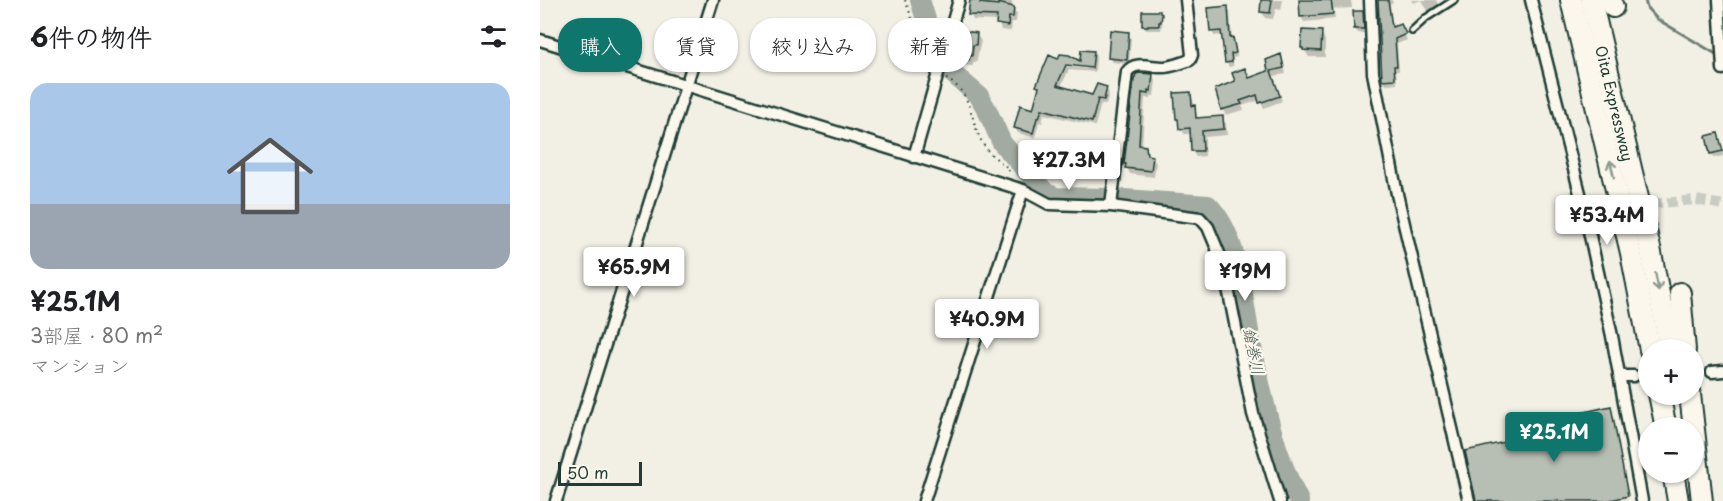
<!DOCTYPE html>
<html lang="ja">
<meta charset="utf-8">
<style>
:root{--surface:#fff;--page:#f2f2f2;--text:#202124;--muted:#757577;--line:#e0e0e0;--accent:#0f766e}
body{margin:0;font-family:"Playpen Sans","Klee One",sans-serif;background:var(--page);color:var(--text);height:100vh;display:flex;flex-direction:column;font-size:22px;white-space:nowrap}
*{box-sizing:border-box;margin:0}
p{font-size:20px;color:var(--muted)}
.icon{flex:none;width:33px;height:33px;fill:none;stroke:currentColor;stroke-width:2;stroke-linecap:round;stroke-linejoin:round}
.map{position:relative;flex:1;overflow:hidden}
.details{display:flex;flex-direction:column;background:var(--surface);width:540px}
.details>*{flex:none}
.guide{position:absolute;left:18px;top:18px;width:570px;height:54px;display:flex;gap:12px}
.controls{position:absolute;left:1098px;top:339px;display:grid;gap:12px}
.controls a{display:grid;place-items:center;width:66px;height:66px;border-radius:50%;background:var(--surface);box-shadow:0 2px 4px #0004;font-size:30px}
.scale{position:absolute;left:18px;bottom:15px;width:84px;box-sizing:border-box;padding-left:6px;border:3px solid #1f3d34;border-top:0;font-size:16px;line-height:21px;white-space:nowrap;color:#1f3d34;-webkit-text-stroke:4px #fbf7ec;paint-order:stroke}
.price{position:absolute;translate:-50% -51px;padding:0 14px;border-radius:6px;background:#fff;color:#222;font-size:20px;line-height:39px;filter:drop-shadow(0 2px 3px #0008)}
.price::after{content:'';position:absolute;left:50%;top:36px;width:18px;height:14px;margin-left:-9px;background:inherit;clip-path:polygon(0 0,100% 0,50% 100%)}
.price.active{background:var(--accent);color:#fff}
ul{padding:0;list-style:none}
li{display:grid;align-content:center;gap:12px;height:318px;padding:0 30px}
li+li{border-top:2px solid var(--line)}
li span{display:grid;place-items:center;height:186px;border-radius:18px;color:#555}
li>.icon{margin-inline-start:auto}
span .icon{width:108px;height:108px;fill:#fffc;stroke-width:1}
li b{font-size:26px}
h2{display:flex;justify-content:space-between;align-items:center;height:72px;padding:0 30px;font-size:26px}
.tag{padding:0 21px;border-radius:24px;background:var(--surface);box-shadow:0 2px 4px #0004;font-size:21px;line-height:54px}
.tag.active{background:var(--accent);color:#fff}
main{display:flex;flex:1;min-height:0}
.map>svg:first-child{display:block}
.shadow{fill:#0003;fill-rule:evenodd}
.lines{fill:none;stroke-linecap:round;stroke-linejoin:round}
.stream{stroke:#6e7f75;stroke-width:3}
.river{stroke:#a2aba1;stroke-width:20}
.building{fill:#b7beb3;stroke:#1f3d34;stroke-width:1.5}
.minor-tunnel{stroke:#c8ccc2;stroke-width:10;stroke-dasharray:10 5;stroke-linecap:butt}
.service-casing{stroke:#1f3d34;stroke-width:10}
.minor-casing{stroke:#1f3d34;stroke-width:15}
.motorway-casing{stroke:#1f3d34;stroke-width:24}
.path{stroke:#1f3d34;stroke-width:2;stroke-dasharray:1.5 4.5;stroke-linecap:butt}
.service{stroke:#fbf7ec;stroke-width:5}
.minor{stroke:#fbf7ec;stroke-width:10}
.motorway{stroke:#fbf7ec;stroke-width:20}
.oneway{stroke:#8d9a90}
.labels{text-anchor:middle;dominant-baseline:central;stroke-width:4.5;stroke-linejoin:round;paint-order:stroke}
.street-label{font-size:15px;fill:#1f3d34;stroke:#fbf7ec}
.water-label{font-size:16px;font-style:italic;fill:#465e55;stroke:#fbf7ec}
</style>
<main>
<section class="details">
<h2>6件の物件<svg class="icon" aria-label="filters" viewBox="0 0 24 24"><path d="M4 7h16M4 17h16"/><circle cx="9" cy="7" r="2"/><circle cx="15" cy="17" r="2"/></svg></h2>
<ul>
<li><span style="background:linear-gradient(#a9c7e8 65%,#9aa5b1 0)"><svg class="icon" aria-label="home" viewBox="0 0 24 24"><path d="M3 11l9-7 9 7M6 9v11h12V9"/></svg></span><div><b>¥25.1M</b><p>3部屋 · 80 m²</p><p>マンション</p></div></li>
</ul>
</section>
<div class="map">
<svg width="1183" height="501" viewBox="0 0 1183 501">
<rect width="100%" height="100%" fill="#f2f0e5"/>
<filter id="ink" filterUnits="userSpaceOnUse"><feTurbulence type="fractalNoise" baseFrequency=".0167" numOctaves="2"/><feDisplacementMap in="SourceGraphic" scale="12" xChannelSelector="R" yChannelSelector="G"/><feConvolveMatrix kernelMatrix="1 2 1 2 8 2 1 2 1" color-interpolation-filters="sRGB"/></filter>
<g filter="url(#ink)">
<path class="shadow" d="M 432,0 L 472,0 L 472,8 L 477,14 L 476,22 L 472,22 L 471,31 L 461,30 L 458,21 L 433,20 L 430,14 Z
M 723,0 L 743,0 L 741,10 L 736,9 L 733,19 L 725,18 L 722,12 Z
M 761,0 L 811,0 L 812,8 L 794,9 L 795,19 L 764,22 L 761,17 Z
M 839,0 L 852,0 L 853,3 L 850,4 L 853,28 L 863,30 L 867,40 L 857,44 L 859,71 L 856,71 L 857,84 L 846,85 L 843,80 Z
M 871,0 L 896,0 L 899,6 L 888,11 L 882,0 L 873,3 Z
M 687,8 L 690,12 L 692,39 L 695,44 L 697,57 L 693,58 L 693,66 L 689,67 L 686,62 L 683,35 L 674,36 L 672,31 Z
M 822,12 L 825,17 L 825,33 L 818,33 L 815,29 Z
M 621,15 L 623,20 L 621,30 L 606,30 L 603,25 Z
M 781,32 L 785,40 L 785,57 L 769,57 L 762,47 Z
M 436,34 L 441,41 L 436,63 L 433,62 L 433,66 L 418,65 L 414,57 Z
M 588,34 L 591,38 L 589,64 L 572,62 L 569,58 Z
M 553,52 L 556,57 L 555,72 L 529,70 L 520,88 L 553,97 L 566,88 L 569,93 L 566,105 L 561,104 L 555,126 L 504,114 L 502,123 L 499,122 L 495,138 L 478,133 L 475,128 L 494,110 L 500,90 L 498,86 L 518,61 L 541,63 ZM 519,63 L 544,65 L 547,69 L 519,66 Z
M 741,56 L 746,74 L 733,76 L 742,101 L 724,108 L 720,100 L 702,106 L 704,110 L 685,115 L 677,90 L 730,72 Z
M 612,75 L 616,81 L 614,96 L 611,96 L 611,99 L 605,98 L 602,147 L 605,147 L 609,157 L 612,157 L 616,163 L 614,177 L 590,174 L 585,163 L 596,80 Z
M 650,94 L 653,100 L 658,120 L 682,118 L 686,124 L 687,135 L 665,137 L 665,156 L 656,157 L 652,151 L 652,134 L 644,134 L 637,118 Z
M 1178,135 L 1183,148 L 1183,156 L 1174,158 L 1171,153 Z
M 1071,409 L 1088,498 L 1073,501 L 938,501 L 1005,434 Z"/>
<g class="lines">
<path class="stream" d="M 1105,0 L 1107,8 L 1117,19 L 1181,57"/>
<path class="river" d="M 380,0 L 396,52 L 413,74 L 439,96 L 447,110 L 462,143 L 506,193 L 516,197 L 571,198 L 668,205 C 701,237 703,308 713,352 C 724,403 735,455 759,501"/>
</g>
<path class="building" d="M 430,0 L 441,0 L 440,3 L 458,5 L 458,3 L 474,7 L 473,17 L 469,17 L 468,26 L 456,24 L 457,16 L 428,15 Z
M 721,0 L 732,0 L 730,13 L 720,12 Z
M 759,0 L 791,0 L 793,14 L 760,17 Z
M 838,0 L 848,0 L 852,27 L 861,24 L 866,34 L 855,39 L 857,66 L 854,66 L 855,79 L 842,80 Z
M 688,6 L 690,38 L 693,37 L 696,53 L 691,54 L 692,62 L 685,63 L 681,31 L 670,32 L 668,8 Z
M 602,11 L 620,11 L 620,13 L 622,14 L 621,22 L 619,22 L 619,26 L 602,26 Z
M 813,11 L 823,11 L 824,29 L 814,29 Z
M 418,30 L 437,33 L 436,45 L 433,45 L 432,56 L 430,56 L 429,60 L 412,58 Z
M 570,30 L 589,32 L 587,60 L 568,58 Z
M 762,30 L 782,31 L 781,51 L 763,50 L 763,48 L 761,48 Z
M 541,50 L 554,51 L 552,68 L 526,65 L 517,85 L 552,95 L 557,84 L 567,87 L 564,100 L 558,99 L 552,122 L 502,109 L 499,118 L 497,118 L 493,133 L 474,128 L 480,105 L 493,109 L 499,87 L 496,86 L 509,55 L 518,59 L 520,54 L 529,55 L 540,61 Z
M 741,54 L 744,68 L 731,71 L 740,96 L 719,103 L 717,95 L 700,101 L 702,104 L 681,110 L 675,89 L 695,81 L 692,73 L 705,68 L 709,78 L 728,71 L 726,60 Z
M 600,73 L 613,74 L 611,91 L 608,90 L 608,94 L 602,93 L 599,145 L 606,146 L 607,155 L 613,156 L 611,171 L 585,168 L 586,164 L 584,164 L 594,80 L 596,74 Z
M 651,92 L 652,106 L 655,105 L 656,118 L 683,116 L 684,129 L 662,131 L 663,151 L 651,151 L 650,128 L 639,129 L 638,119 L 636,119 L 634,93 Z
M 1178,133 L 1183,151 L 1170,154 L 1166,136 Z
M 1071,406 L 1088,496 L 1066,501 L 936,501 L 925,451 L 1004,433 L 1001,422 Z"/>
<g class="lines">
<path class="minor-tunnel" d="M 1097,205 L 1156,200 L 1183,205
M 1154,373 L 1172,372
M 1094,376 L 1108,375"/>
<g class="service-casing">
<path id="service" d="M 872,31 L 886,18 L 914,0"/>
</g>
<g class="minor-casing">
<path id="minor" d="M 830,0 L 833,73 L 857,194 L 929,501
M 991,0 L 1045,213 L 1072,336 L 1102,501
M 1179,0 L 1183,69
M 0,40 L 483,190 L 509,204 L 571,206 L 660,218 L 668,227 L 683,263 L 713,414 L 740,501
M 374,157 L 419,0
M 571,206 L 587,72 C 595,60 613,68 625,67 C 633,66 642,63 650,60 L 652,55 L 646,0
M 1045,213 L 1066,208
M 1172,372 L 1183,371
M 1079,376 L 1094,376
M 16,501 L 173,0
M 384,501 L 483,190"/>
</g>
<g class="motorway-casing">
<g id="motorway">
<path d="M 1031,0 L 1091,253 L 1110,350"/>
<path id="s1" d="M 1051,0 L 1110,248 L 1130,350"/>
<path d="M 1070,0 L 1073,7"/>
<path d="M 1140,293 L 1145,350"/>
<path d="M 1119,394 L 1126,428"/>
<path d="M 1150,394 L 1162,501"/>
<path d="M 1133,472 L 1138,501"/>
</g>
</g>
<path class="path" d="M 365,0 L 389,63
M 406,79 C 435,93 429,124 445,147 C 450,155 461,162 469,169 L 468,173"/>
<use href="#service" class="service"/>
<use href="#minor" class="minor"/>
<use href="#motorway" class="motorway"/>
</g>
<defs><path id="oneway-shaft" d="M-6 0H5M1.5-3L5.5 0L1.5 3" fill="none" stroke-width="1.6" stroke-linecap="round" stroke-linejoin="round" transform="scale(1.5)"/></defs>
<g class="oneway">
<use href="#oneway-shaft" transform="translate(1072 169) rotate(-103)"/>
<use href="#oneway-shaft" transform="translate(1117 282) rotate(79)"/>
</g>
</g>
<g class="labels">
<g class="street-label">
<text stroke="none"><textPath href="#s1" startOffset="106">Oita Expressway</textPath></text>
</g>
<g class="water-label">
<text transform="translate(715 351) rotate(78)">鎗巻川</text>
</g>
</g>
</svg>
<div class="controls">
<a>+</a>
<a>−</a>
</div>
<div class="scale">50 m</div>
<b class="price" style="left:529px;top:191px">¥27.3M</b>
<b class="price" style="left:1067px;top:246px">¥53.4M</b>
<b class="price" style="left:94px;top:298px">¥65.9M</b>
<b class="price" style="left:705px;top:302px">¥19M</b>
<b class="price" style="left:447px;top:350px">¥40.9M</b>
<b class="price active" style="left:1014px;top:463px">¥25.1M</b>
<div class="guide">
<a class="tag active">購入</a>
<a class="tag">賃貸</a>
<a class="tag">絞り込み</a>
<a class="tag">新着</a>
</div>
</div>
</main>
